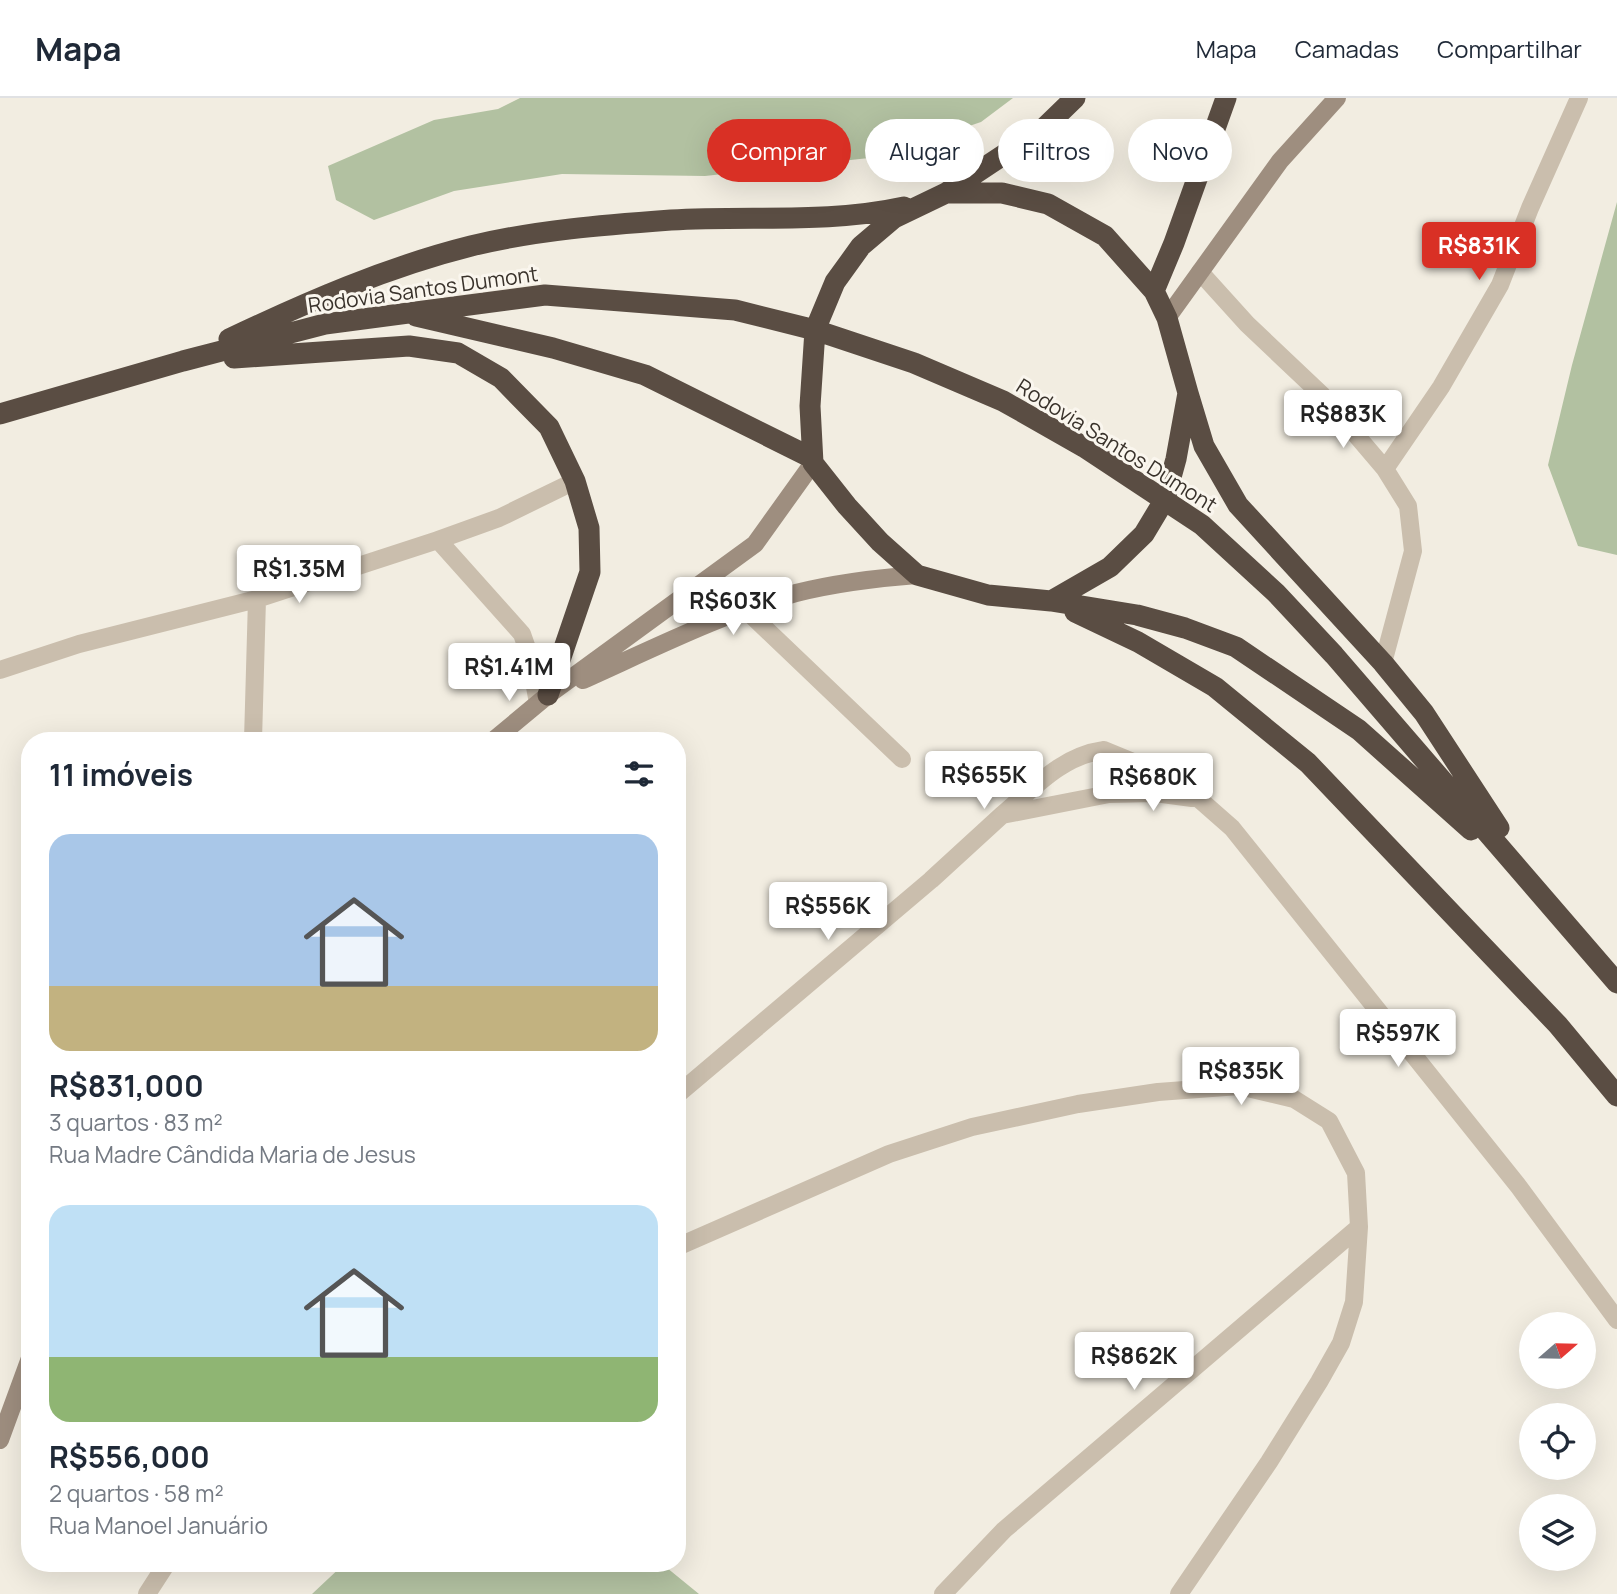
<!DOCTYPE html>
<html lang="pt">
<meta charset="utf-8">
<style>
:root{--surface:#fff;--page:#f2f2f3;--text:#1f2937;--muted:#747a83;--line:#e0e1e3;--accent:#d93025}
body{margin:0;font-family:Manrope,sans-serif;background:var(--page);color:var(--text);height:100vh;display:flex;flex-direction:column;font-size:26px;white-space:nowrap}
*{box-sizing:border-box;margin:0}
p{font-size:23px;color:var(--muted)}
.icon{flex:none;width:38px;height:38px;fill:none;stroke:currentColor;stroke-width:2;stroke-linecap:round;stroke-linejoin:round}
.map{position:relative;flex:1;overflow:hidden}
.details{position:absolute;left:21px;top:634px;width:665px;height:840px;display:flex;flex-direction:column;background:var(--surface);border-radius:28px;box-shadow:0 7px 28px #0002}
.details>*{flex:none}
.banner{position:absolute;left:707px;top:21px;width:665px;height:63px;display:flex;gap:14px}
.needle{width:46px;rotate:70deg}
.fabs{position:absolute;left:1519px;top:1214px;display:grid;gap:14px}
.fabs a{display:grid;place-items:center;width:77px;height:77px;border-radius:50%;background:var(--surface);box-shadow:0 7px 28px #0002;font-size:35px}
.price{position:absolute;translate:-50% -60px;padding:0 16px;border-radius:7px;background:#fff;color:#222;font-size:23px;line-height:46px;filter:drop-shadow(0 2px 4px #0008)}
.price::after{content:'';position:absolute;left:50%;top:42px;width:21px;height:16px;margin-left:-10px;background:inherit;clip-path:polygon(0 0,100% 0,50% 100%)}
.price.active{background:var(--accent);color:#fff}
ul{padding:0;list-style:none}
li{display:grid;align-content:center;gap:14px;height:371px;padding:0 28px}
li span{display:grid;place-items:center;height:217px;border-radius:21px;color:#555}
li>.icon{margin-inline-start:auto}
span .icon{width:126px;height:126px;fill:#fffc;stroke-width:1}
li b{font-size:30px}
h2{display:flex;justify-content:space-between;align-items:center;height:84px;padding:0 28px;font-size:30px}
.chip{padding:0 24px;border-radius:32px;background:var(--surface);box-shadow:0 7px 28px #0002;font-size:24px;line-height:63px}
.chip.active{background:var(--accent);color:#fff}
header{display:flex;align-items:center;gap:42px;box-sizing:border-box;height:98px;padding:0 35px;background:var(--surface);border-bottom:2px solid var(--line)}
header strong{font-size:33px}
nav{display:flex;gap:38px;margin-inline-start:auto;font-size:24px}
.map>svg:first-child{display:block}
.green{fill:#b2c1a1}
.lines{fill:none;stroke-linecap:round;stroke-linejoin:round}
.street{stroke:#cabead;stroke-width:18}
.secondary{stroke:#9e8e7f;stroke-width:18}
.highway{stroke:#5a4d43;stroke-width:21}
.labels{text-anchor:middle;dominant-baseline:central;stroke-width:6;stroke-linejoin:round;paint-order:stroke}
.street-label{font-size:21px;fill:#39322b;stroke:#faf6ee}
</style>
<header>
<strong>Mapa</strong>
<nav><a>Mapa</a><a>Camadas</a><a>Compartilhar</a></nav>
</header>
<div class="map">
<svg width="1617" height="1496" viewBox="0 0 1617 1496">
<rect width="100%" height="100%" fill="#f2ede1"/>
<path class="green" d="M 520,0 L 1013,0 L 981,24 L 878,59 L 705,78 L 562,76 L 454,93 L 374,122 L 336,102 L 328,68 L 434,22 L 498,11 Z
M 1617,104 L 1617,457 L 1578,448 L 1548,367 L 1572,267 Z
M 345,1465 L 661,1465 L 699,1496 L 312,1496 Z"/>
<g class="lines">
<path class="street" d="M 1200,174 L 1247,226 L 1322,297 L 1385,371 L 1408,408 L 1413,453 L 1383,565
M 1385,371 L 1441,289 L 1500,187 L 1530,110 L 1579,0
M 438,442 L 522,536 L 529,556 L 538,605
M 747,513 L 902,661
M 0,572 L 79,546 L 257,501 L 438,442 L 499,420 L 575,383
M 253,642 L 257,501
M 1104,652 L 1155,673 L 1199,701 L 1232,730 L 1519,1089 L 1617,1222
M 1104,652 C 1061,658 1034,690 1002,717 L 1109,696 L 1155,695 L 1192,700
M 1104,652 C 1114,668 1115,678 1109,696
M 677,997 L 931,782 L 1002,717
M 677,1149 L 889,1056 L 972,1029 L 1078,1006 L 1158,994 L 1239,988 L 1294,1001 L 1329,1023 L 1356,1075 L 1359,1129 L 1354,1204 L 1341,1245 L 1319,1284 L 1269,1364 L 1179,1496
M 147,1496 L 167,1465
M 943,1496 L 1004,1432 L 1359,1129"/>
<path class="secondary" d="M 1167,220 L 1280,63 L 1337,0
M 583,582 C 650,552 726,514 796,495 C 836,485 877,480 917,477
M 494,642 L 548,597 L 755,446 L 813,365
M 0,1342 L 30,1260"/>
<path class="highway" d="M 1075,0 L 1044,30 L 946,95 L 894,120 L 861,148 L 835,184 L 815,232 L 810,308 L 813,365 L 847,408 L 880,444 L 917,477 L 988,497 L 1051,503 L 1137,517 L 1185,530 L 1236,549 L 1359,632 L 1471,732
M 946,95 L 1002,95 L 1048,106 L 1105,138 L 1154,193 L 1167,220 L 1188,295 L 1176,361 L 1165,401 L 1144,436 L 1110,469 L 1051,503
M 1154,193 L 1174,145 L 1226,0
M 416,218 L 553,250 L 645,277 L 812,360
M 229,241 C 307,204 387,169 471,148 C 537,132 604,127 671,122 C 750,117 826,126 904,109
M 234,260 L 409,248 L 458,255 L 501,280 L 549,329 L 575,383 L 589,430 L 590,474 L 548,597
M 1188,295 L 1204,348 L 1238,407 L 1383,565 L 1424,615 L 1499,730
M 0,316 L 183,263 L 325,226 L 545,197 L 735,212 L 815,232 L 914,265 L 1003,303 L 1084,349 L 1202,427 L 1276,495 L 1334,557 L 1617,885
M 1075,514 L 1138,544 L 1215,589 L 1308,665 L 1558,927 L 1617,998"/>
</g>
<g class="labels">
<g class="street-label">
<text transform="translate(423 191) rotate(-8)">Rodovia Santos Dumont</text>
<text transform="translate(1117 347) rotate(32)">Rodovia Santos Dumont</text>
</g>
</g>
</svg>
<div class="fabs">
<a><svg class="needle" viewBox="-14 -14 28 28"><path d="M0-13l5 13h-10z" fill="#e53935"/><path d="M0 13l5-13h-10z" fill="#747a83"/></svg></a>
<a><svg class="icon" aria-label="locate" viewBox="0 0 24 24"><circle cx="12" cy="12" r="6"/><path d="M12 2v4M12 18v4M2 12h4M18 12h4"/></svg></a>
<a><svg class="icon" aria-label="layers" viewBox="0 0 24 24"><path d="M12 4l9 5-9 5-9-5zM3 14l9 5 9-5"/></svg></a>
</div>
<b class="price active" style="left:1479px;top:184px">R$831K</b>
<b class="price" style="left:1343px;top:352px">R$883K</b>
<b class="price" style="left:299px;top:507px">R$1.35M</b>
<b class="price" style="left:733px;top:539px">R$603K</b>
<b class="price" style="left:509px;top:605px">R$1.41M</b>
<b class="price" style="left:984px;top:713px">R$655K</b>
<b class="price" style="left:1153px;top:715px">R$680K</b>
<b class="price" style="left:828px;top:844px">R$556K</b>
<b class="price" style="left:1398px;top:971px">R$597K</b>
<b class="price" style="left:1241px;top:1009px">R$835K</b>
<b class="price" style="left:1134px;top:1294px">R$862K</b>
<div class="banner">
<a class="chip active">Comprar</a>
<a class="chip">Alugar</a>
<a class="chip">Filtros</a>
<a class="chip">Novo</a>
</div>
<section class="details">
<h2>11 imóveis<svg class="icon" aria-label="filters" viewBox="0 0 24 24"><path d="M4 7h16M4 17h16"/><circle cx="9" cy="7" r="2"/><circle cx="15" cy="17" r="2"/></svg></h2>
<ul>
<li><span style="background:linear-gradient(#a9c7e8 70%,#c2b280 0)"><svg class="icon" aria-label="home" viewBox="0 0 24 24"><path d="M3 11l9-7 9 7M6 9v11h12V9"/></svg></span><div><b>R$831,000</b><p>3 quartos · 83 m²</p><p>Rua Madre Cândida Maria de Jesus</p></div></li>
<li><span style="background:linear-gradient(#bfe0f5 70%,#8fb573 0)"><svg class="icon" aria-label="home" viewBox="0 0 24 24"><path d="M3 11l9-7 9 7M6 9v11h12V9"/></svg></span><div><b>R$556,000</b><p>2 quartos · 58 m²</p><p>Rua Manoel Januário</p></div></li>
</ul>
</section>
</div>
